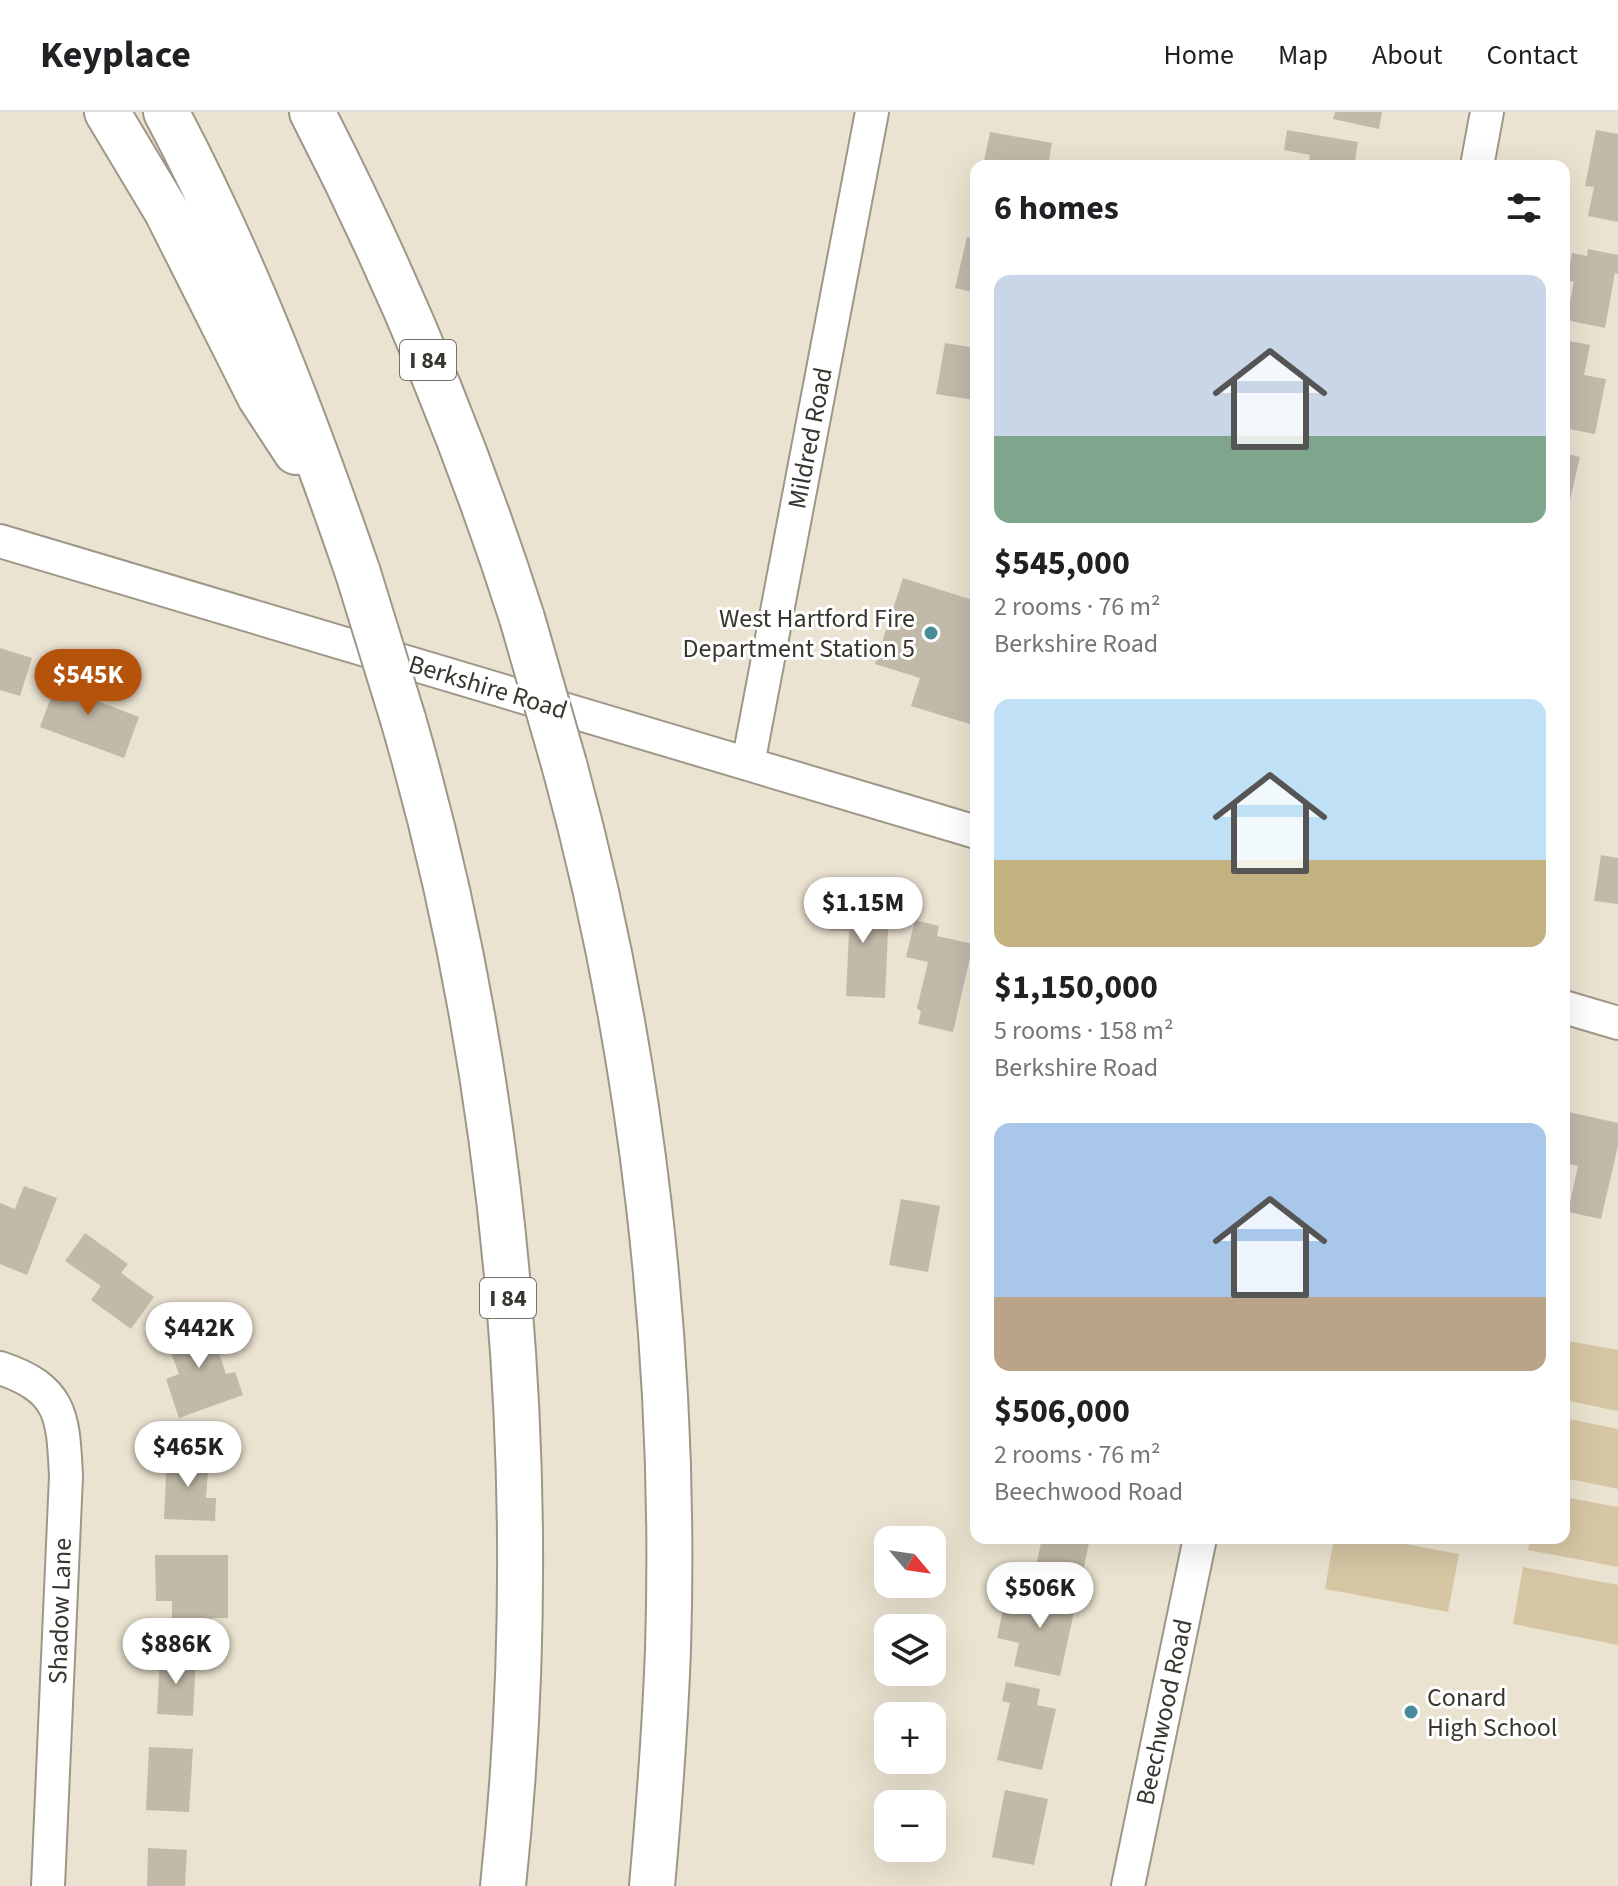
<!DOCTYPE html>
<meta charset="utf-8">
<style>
:root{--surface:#fff;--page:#f2f2f2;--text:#202124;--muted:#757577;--line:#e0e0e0;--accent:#b45309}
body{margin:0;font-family:"Source Sans 3",sans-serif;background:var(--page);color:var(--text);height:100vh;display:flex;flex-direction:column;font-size:30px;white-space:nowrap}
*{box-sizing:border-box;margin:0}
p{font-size:26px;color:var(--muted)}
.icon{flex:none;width:44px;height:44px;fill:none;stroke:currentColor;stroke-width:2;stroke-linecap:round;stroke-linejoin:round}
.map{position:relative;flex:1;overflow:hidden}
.details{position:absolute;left:970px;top:48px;width:600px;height:1384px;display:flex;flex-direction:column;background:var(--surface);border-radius:16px;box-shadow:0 8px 32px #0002}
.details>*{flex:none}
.needle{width:52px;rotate:119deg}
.tools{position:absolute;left:874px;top:1414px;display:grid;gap:16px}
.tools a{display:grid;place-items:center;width:72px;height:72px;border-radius:16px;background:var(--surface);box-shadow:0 8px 32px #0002;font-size:40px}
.price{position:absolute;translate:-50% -68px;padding:0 18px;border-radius:28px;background:#fff;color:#222;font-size:26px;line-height:52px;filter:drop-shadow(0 2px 4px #0008)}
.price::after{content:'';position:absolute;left:50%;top:48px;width:24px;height:18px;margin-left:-12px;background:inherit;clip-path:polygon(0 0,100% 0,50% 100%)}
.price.current{background:var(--accent);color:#fff}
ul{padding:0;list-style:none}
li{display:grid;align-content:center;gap:16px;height:424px;padding:0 24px}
li span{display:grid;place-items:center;height:248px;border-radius:16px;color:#555}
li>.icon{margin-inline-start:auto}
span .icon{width:144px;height:144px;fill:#fffc;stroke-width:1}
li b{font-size:34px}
h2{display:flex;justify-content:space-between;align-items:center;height:96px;padding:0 24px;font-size:34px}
header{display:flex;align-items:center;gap:48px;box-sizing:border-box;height:112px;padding:0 40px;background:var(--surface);border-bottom:2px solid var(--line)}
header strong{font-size:38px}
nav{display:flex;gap:44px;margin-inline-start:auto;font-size:28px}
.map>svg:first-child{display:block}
.green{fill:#d6c6a4}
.building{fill:#c2baa9}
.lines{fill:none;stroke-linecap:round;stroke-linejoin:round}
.minor-casing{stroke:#9e9787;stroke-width:36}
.motorway-casing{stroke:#9e9787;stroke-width:48}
.minor{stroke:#fff;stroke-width:32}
.motorway{stroke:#fff;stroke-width:44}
.motorway-bridge-casing{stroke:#9e9787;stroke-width:48;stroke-linecap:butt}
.motorway-bridge{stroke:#fff;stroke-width:44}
.poi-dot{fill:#478a9a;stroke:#fff;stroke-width:3}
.labels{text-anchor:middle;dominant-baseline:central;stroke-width:6;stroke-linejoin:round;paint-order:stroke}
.shield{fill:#fff;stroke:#74726d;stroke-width:2}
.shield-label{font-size:24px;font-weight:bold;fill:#39362f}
.street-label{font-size:26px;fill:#39362f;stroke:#fff}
.poi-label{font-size:26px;fill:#39362f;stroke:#fff;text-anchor:end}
</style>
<header>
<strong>Keyplace</strong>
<nav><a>Home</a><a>Map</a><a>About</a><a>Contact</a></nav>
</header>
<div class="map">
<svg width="1618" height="1774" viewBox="0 0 1618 1774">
<rect width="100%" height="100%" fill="#ebe3d1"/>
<path class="green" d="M 1568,1229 L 1618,1238 L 1618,1299 L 1564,1288 L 1564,1252 Z
M 1564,1306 L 1618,1317 L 1618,1377 L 1564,1366 Z
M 1564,1385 L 1618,1395 L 1618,1455 L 1528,1438 L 1531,1426 L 1564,1426 Z
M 1334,1426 L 1373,1426 L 1459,1442 L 1448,1500 L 1325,1477 Z
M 1523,1455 L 1618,1473 L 1618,1533 L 1513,1512 Z"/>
<path class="building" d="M 1335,0 L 1382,0 L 1379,17 L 1333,7 Z
M 1287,18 L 1358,30 L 1354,54 L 1308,54 L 1310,43 L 1284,38 Z
M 1596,18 L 1618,22 L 1618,110 L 1588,104 L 1594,75 L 1585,74 Z
M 990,20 L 1052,31 L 1048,54 L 983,54 Z
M 967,125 L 976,127 L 976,181 L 955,176 Z
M 1588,137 L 1618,143 L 1618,162 L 1615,161 L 1605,216 L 1566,208 L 1574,170 L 1567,168 L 1572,141 L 1587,144 Z
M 1564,228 L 1590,233 L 1584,263 L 1606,267 L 1595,322 L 1564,316 Z
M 945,231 L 976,236 L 974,288 L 936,282 Z
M 1564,341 L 1580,345 L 1565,410 L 1564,410 Z
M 903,466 L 976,489 L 976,614 L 911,594 L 920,566 L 875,552 Z
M 0,536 L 32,546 L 20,584 L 0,578 Z
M 61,558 L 93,570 L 87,585 L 139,605 L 124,646 L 40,615 Z
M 1601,743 L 1618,746 L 1618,792 L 1594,789 Z
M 830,785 L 869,787 L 869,796 L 889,797 L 885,886 L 846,884 L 849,819 L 829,818 Z
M 915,808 L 939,814 L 937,824 L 973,832 L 953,920 L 918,912 L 921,900 L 917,896 L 928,850 L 906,845 Z
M 1564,999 L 1618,1011 L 1618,1034 L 1601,1107 L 1568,1100 L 1578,1054 L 1564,1051 Z
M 24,1074 L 57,1086 L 27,1163 L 0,1152 L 0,1091 L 15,1097 Z
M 901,1087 L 940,1094 L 928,1160 L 889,1153 Z
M 85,1121 L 128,1152 L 121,1161 L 154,1185 L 131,1217 L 91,1188 L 101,1174 L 65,1149 Z
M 207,1206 L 226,1262 L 235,1260 L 243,1283 L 179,1306 L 166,1267 L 179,1262 L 164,1221 Z
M 167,1343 L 209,1345 L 206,1386 L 216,1386 L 215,1409 L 164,1407 Z
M 1042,1426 L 1090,1426 L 1081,1469 L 1035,1459 Z
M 155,1443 L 228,1443 L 228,1506 L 212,1506 L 213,1514 L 172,1514 L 172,1489 L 156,1489 Z
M 1023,1475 L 1077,1486 L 1060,1564 L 1014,1554 L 1019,1531 L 997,1526 L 1003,1498 L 1018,1500 Z
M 160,1543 L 196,1545 L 193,1604 L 157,1602 Z
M 1006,1570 L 1040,1577 L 1037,1593 L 1056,1597 L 1042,1658 L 997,1648 L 1010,1591 L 1002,1589 Z
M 149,1635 L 193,1637 L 189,1700 L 146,1698 Z
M 1005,1678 L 1048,1687 L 1034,1753 L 992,1745 Z
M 148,1736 L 187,1738 L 185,1774 L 147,1774 Z"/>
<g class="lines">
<g class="minor-casing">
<path id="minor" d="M 1477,54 L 1487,0
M 0,429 L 976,720
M 748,652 L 872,0
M 1564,895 L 1618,911
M 0,1256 C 63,1277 63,1305 66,1364 L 48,1774
M 1128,1774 L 1200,1426"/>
</g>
<g class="motorway-casing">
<path id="motorway" d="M 107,0 L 167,100 L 260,285 L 296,340
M 166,0 C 244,147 304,304 358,461
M 312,0 C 396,163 466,331 522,506
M 403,607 C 511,979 544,1389 503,1774
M 564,652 C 642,936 677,1244 668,1538 C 665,1617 659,1696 652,1774"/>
</g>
<use href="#minor" class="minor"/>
<use href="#motorway" class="motorway"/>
<g class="motorway-bridge-casing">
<path id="motorway-bridge" d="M 358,461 L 403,607
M 522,506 L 564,652"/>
</g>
<use href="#motorway-bridge" class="motorway-bridge"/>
</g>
<g class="poi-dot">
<circle cx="931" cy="521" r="8"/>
<circle cx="1411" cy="1600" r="8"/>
</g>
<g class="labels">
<g class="shield">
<rect x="400" y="228" width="56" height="40" rx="6"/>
<rect x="480" y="1166" width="56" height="40" rx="6"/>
</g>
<g class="shield-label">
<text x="428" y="248">I 84</text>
<text x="508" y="1186">I 84</text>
</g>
<g class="street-label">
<text transform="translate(810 326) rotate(-79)">Mildred Road</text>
<text transform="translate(488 575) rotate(17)">Berkshire Road</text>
<text transform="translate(60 1499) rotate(-88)">Shadow Lane</text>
<text transform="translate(1164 1600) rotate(-78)">Beechwood Road</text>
</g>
<g class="poi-label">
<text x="915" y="506">West Hartford Fire<tspan x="915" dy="30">Department Station 5</tspan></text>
<text x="1427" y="1585" text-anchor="start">Conard<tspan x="1427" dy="30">High School</tspan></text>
</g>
</g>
</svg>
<div class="tools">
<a><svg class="needle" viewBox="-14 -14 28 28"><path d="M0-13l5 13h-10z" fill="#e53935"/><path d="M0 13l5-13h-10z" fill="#757577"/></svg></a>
<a><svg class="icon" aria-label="layers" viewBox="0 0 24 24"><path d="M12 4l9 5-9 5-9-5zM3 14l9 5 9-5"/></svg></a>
<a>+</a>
<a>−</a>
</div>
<b class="price current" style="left:88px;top:605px">$545K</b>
<b class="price" style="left:863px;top:833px">$1.15M</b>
<b class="price" style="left:199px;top:1258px">$442K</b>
<b class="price" style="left:188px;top:1377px">$465K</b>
<b class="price" style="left:1040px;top:1518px">$506K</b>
<b class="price" style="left:176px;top:1574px">$886K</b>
<section class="details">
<h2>6 homes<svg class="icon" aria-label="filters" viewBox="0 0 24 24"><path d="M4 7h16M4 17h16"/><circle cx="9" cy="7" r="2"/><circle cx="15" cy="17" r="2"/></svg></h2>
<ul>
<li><span style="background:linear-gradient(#c9d6e8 65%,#7fa58c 0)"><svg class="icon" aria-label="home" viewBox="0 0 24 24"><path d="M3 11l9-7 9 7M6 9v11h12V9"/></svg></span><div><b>$545,000</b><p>2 rooms · 76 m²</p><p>Berkshire Road</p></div></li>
<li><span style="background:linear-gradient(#bfe0f5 65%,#c2b280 0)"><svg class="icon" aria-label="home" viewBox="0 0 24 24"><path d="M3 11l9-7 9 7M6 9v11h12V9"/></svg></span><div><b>$1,150,000</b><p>5 rooms · 158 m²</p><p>Berkshire Road</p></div></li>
<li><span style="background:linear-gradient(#a9c7e8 70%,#b9a48a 0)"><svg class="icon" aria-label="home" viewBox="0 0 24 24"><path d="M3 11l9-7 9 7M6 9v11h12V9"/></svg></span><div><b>$506,000</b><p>2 rooms · 76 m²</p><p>Beechwood Road</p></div></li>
</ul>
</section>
</div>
